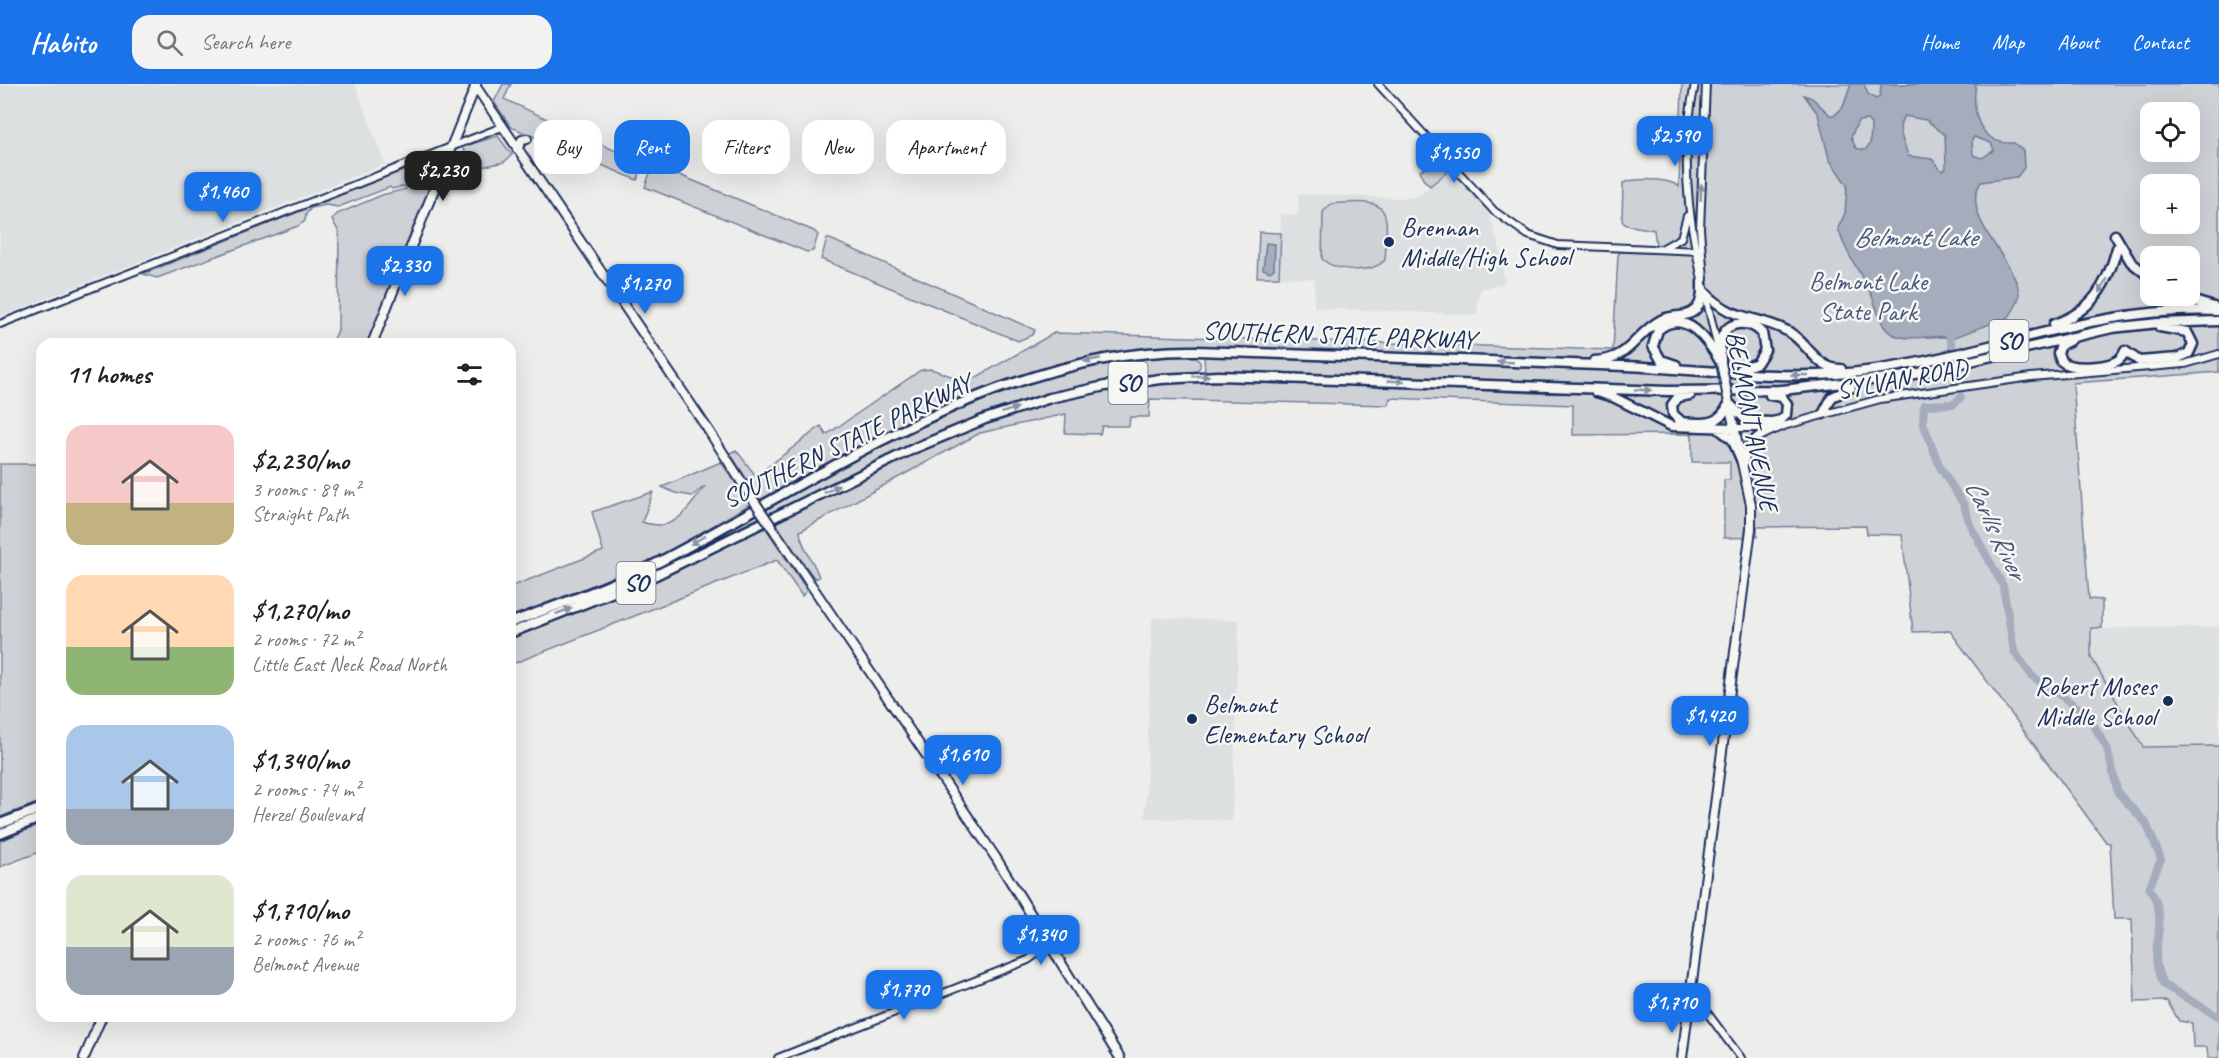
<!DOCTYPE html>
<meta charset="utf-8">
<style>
:root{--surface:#fff;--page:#f2f2f2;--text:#222;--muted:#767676;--accent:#1a73e8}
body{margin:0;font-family:Caveat,sans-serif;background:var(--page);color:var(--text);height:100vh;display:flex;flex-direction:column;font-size:22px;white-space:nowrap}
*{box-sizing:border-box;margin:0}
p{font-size:20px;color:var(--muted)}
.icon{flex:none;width:33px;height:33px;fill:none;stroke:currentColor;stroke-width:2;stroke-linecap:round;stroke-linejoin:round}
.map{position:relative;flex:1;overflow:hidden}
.sheet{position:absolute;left:36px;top:254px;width:480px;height:684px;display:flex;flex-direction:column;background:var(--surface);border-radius:18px;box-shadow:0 6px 24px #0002}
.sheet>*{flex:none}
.hud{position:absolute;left:534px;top:36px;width:570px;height:54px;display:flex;gap:12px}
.tools{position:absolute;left:2140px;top:18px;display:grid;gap:12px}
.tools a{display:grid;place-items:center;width:60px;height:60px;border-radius:12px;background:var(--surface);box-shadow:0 6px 24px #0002;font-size:30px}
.price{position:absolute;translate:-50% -51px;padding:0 14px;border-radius:12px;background:var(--accent);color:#fff;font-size:20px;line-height:39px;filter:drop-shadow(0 2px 3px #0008)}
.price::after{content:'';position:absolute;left:50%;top:36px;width:18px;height:14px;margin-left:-9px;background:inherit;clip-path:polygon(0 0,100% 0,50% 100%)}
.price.current{background:#222;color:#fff}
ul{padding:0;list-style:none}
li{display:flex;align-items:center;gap:18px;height:150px;padding:0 30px}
li span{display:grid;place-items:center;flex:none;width:168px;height:120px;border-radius:18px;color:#555}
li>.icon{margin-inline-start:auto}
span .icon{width:72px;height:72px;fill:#fffc;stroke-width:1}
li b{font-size:26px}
h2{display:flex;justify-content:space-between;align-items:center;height:72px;padding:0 30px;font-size:26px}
.tag{padding:0 21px;border-radius:18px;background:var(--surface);box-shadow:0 6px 24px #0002;font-size:21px;line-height:54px}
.tag.current{background:var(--accent);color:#fff}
header{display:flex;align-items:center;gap:36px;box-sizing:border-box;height:84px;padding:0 30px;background:var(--accent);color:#fff}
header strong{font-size:28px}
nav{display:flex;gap:33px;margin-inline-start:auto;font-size:21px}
.search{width:420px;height:54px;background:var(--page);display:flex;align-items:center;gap:15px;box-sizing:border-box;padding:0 21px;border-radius:18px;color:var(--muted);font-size:22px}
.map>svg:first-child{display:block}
.built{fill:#dde0e1}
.green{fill:#ced2d7;stroke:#74809a;stroke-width:1.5;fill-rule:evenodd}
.water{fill:#a5acbc;stroke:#6e7a96;stroke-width:1.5;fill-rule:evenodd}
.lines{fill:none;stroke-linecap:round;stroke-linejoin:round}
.river{stroke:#a5acbc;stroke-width:8}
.minor-casing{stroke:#1b2f5e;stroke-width:10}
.major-casing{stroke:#1b2f5e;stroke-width:12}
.highway-casing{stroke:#1b2f5e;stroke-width:13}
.minor{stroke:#f6f6f2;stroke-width:6}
.major{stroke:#f6f6f2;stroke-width:8}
.highway{stroke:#f6f6f2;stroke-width:8}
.major-bridge-casing{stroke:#1b2f5e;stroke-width:12;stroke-linecap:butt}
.major-bridge{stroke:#f6f6f2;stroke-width:8}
.oneway{fill:#8892a8}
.poi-dot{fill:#1b2f5e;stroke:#f6f6f2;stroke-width:2}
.labels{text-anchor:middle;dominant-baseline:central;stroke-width:5;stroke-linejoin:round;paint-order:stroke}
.shield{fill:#f6f6f2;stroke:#5d6b8a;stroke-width:1.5}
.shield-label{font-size:24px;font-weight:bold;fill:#1b2f5e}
.poi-label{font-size:26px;fill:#1b2f5e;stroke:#f6f6f2;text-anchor:start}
.park-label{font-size:26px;fill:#48587c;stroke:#f6f6f2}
.street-label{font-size:26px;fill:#1b2f5e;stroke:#f6f6f2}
.water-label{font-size:27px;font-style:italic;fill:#44547a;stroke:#f6f6f2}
</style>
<header>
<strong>Habito</strong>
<div class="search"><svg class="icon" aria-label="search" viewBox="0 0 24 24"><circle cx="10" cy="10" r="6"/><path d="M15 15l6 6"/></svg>Search here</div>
<nav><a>Home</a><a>Map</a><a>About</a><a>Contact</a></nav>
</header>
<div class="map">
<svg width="2219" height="974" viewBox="0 0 2219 974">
<rect width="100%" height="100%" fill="#edeeec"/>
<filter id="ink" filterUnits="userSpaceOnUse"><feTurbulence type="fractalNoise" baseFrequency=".0167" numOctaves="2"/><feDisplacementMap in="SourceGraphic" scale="12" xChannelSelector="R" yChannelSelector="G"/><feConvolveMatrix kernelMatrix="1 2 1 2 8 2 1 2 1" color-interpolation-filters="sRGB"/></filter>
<g filter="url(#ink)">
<path class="built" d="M 0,0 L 355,0 L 385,80 L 0,233 Z
M 1452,85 L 1489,130 L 1501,168 L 1504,199 L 1482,205 L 1479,209 L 1477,231 L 1314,224 L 1315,195 L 1279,193 L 1281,130 L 1298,131 L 1298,110 L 1404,114 L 1419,112 Z
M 1152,534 L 1239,536 L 1232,737 L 1145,734 Z
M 2219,543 L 2219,662 L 2143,664 L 2073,545 Z"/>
<path class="green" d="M 503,0 L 511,0 L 504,15 L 644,80 L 637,96 L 511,43 L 494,18 Z
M 1682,0 L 2219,0 L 2219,288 L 2073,299 L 2089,515 L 2102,516 L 2102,544 L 2091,544 L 2091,573 L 2143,663 L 2219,662 L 2219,974 L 2208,974 L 2207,963 L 2193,963 L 2192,939 L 2179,937 L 2167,917 L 2135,918 L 2132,835 L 2114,835 L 2110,759 L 2106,758 L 1950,547 L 1913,548 L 1902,451 L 1867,450 L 1866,442 L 1757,443 L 1757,453 L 1724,454 L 1724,396 L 1730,396 L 1730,378 L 1692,378 L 1692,350 L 1573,351 L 1573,321 L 1390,314 L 1388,321 L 1150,315 L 1149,333 L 1130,333 L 1129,342 L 1102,342 L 1100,350 L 1065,349 L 1066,330 L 980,349 L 800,447 C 801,463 814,477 819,493 L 815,495 L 774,438 C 893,380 1013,313 1147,301 C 1253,292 1360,301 1465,305 C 1501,307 1539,311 1574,309 L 1574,299 L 1205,289 L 1204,272 L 1575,284 L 1575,275 L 1203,264 L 1128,266 L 1054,281 L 1005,300 L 797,395 L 760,416 L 730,369 L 736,366 L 756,392 L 821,342 L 826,351 L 921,286 L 931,285 L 968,298 L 1054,249 L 1613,266 L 1618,171 L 1620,168 L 1657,169 L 1654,146 L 1626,141 L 1622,137 L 1623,99 C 1636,94 1670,94 1679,103 ZM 2151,28 L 2190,28 L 2190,68 L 2151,68 ZM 2151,100 L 2190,100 L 2190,140 L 2151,140 ZM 2151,172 L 2190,172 L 2190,212 L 2151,212 Z
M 498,52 L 512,71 L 504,78 L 459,88 L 468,73 L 462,63 Z
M 428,76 L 432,78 L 436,90 L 367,259 L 332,259 L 338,246 L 339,148 L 332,136 L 337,130 L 382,111 L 406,105 L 405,102 L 392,105 L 390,103 L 338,123 L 326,121 L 311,124 L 306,130 L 305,137 L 298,142 L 157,194 L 143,190 Z
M 1442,78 L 1447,83 L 1447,88 L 1430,102 L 1423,95 L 1420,86 Z
M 653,80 L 814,147 L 818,151 L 813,167 L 807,168 L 645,103 Z
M 1331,120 C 1392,115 1388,121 1385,176 C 1372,190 1336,188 1322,175 L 1323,128 Z
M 1259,148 L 1281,149 L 1279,193 L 1257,193 Z
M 827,155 L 830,155 L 1035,246 L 1032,251 L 1018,257 L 821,175 Z
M 1166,271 L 1194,272 L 1200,278 L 1200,283 L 1195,289 C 1146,296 1093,300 1045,311 C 949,335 855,388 770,432 L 764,423 C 854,374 947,324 1045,292 C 1084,280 1125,276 1166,271 Z
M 721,378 L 750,420 L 656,475 L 510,535 L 510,503 L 603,467 L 592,428 L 653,408 L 642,438 C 675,450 688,425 705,402 L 692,412 L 675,409 L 662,403 Z
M 0,380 L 42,380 L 42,717 L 0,733 Z
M 755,428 L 761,436 L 681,476 L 680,472 Z
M 765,443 L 807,506 L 802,512 L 777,476 L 510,581 L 510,555 L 642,502 Z
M 42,740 L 42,767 L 0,783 L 0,757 Z"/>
<path class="water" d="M 1851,0 L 1864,0 L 1868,10 L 1876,15 L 1880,12 L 1881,0 L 1976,0 C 1971,28 1979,61 2014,59 L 2023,66 L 2024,84 L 2017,93 L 1981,98 C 1957,133 2020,179 2019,212 C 2018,220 2013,227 2009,233 L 1950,255 C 1944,249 1913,256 1901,253 C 1895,252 1889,249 1885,244 C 1878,234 1876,221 1871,210 C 1860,187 1846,171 1838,144 L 1845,129 L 1847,101 L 1829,75 L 1818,30 L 1804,11 L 1812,14 L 1830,31 L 1835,31 L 1843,23 ZM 1904,32 L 1926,36 L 1945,51 L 1946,84 L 1942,87 L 1932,75 L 1908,72 C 1905,58 1895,46 1904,32 ZM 1867,36 L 1871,40 L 1870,60 L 1865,66 L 1856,64 L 1851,53 L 1858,37 ZM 1974,53 L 1991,59 L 1994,66 L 1982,74 L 1973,71 L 1972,56 Z
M 1266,159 L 1275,160 L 1274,185 L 1270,188 L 1263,185 Z"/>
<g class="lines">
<path class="river" d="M 1949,247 L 1953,267
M 1961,313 L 1954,320 L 1924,321 L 1923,339 L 1940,383 L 1964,421 L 1970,441 L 2003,502 L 2014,567 L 2032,592 L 2087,630 L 2107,664 L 2118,709 L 2146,739 L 2161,775 L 2149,804 C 2174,841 2143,866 2164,901 L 2219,933"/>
<g class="minor-casing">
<path id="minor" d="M 1378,0 L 1494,127 L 1528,151 L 1558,161 L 1701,167
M 1695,0 C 1674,97 1697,172 1718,265
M 427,72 L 436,79 L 441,89
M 1663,164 L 1681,154 L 1687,132
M 1704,195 L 1700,145 L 1706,0
M 0,240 L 502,43
M 1735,344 L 1776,344 L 1880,315 L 2031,293 L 2185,280 L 2219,270
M 1691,907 L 1741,974
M 778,974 L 1028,876 L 1042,866 L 1048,858"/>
</g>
<g class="major-casing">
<path id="major" d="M 474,0 L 707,344 L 750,411
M 517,65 L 522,56 L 527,55
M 372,260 L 476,1
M 1744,376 C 1749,354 1762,350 1782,342
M 776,449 L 996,774 L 1120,974
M 84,974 L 102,932
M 1682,974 L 1751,445 L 1751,421 L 1729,319"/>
</g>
<g class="highway-casing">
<path id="highway" d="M 2115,151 L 2131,178 L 2151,194
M 1705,208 C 1733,239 1757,230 1789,248 C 1808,259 1817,286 1841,285
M 2177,212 L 2214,223
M 2054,240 C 2092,227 2107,202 2117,164
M 2071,256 L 2061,261 L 2058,269 L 2061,277 C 2071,286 2103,283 2115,278 C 2120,276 2123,272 2125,267 L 2139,277 L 2178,274 L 2189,269 L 2193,260 L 2187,248 L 2160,243
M 1594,277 C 1632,275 1633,251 1661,236 C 1672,230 1687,235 1696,225 C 1703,218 1702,207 1702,198
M 1721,278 C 1721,270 1719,261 1722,253 C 1728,235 1751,237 1762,249 L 1765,266 L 1757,279 L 1741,285
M 1676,281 L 1661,276 L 1653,262 L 1658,246 C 1685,222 1709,258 1721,279
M 1596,308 L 1613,313 L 1671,342 L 1735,344
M 1690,311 L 1678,313 L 1672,321 L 1673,330 L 1682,338 C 1704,340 1720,342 1729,319
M 1729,319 L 1747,337 L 1772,338 L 1781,336 L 1786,331 L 1787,320 L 1782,313 L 1770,311
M 1823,330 L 1832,313 L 1851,304
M 1719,345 L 1732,355 L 1743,380
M 510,539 C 560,520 613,502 661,477 C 826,391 1003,264 1196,267 C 1339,271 1482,277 1625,282 C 1695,285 1767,295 1837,290 C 1967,281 2087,220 2219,227
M 510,549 L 656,491 L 915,364 L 985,335 L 1050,314 L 1105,302 L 1161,295 L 1218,292 L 1668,307 L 1782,306 L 1906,292 L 2112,244 L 2158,239 L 2219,237
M 0,740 L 42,724
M 0,750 L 42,733"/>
</g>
<use href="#minor" class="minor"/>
<use href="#major" class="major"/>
<use href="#highway" class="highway"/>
<g class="major-bridge-casing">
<path id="major-bridge" d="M 1721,279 L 1729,319
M 750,411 L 776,449"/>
</g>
<use href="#major-bridge" class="major-bridge"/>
</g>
<defs><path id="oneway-solid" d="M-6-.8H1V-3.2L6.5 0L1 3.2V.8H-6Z" transform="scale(1.5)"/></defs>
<g class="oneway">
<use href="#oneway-solid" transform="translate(1701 108) rotate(-88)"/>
<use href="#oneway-solid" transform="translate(2103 202) rotate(121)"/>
<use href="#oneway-solid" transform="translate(1092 276) rotate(169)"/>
<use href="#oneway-solid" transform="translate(1505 278) rotate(-178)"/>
<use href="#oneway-solid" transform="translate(1799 291) rotate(-180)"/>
<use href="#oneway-solid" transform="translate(1201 292) rotate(-2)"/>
<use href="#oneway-solid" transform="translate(1396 297) rotate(2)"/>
<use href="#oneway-solid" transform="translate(1643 306) rotate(2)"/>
<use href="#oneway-solid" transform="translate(1010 326) rotate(-18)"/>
<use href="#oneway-solid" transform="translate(832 405) rotate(-26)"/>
<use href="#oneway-solid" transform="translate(698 456) rotate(150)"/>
<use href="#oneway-solid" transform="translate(564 527) rotate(-21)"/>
</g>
</g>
<g class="poi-dot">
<circle cx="1389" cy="158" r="6"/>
<circle cx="2168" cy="617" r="6"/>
<circle cx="1192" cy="635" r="6"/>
</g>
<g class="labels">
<g class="shield">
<rect x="1989.5" y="236" width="39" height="42" rx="4.5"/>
<rect x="1108.5" y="278" width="39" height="42" rx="4.5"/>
<rect x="616.5" y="478" width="39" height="42" rx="4.5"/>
</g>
<g class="shield-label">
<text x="2009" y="257">SO</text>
<text x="1128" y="299">SO</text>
<text x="636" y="499">SO</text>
</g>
<g class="poi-label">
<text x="1401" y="143">Brennan<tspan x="1401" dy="30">Middle/High School</tspan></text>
<text x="2156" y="602" text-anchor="end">Robert Moses<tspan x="2156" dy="30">Middle School</tspan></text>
<text x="1204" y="620">Belmont<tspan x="1204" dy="30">Elementary School</tspan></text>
</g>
<g class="park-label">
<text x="1868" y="197">Belmont Lake<tspan x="1868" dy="30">State Park</tspan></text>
</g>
<g class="street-label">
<text transform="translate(1339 251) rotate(2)">SOUTHERN STATE PARKWAY</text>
<text transform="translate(1902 295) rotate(-10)">SYLVAN ROAD</text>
<text transform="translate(1752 337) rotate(79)">BELMONT AVENUE</text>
<text transform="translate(847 357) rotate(-26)">SOUTHERN STATE PARKWAY</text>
</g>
<g class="water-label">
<text x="1915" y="153">Belmont Lake</text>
<text transform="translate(1996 445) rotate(64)">Carlls River</text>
</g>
</g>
</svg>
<div class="tools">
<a><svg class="icon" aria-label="locate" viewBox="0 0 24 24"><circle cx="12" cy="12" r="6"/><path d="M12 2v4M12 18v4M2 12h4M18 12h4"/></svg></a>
<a>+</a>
<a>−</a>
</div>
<b class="price" style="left:1675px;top:83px">$2,590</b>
<b class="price" style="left:1454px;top:100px">$1,550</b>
<b class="price current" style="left:443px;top:118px">$2,230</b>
<b class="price" style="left:223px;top:139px">$1,460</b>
<b class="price" style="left:405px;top:213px">$2,330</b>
<b class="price" style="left:645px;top:231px">$1,270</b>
<b class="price" style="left:1710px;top:663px">$1,420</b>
<b class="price" style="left:963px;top:702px">$1,610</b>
<b class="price" style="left:1041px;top:882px">$1,340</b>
<b class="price" style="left:904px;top:937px">$1,770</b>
<b class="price" style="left:1672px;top:950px">$1,710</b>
<div class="hud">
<a class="tag">Buy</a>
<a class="tag current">Rent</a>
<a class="tag">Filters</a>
<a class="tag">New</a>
<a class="tag">Apartment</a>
</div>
<section class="sheet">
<h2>11 homes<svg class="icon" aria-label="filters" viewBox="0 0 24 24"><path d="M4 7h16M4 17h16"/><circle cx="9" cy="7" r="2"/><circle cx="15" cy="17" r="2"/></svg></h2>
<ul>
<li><span style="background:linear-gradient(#f6c9c9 65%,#c2b280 0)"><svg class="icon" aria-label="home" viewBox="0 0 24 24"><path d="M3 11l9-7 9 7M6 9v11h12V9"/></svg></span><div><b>$2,230/mo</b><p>3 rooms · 89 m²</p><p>Straight Path</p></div></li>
<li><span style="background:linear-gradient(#ffd9b3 60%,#8fb573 0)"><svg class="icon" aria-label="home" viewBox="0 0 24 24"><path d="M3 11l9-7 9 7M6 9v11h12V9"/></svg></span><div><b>$1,270/mo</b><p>2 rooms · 72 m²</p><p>Little East Neck Road North</p></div></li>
<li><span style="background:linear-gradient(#a9c7e8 70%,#9aa5b1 0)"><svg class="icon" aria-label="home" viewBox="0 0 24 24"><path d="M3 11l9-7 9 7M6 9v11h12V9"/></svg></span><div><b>$1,340/mo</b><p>2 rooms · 74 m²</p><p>Herzel Boulevard</p></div></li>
<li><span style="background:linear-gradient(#dfe7d0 60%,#9aa5b1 0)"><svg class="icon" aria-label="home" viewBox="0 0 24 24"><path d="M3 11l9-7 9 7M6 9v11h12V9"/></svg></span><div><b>$1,710/mo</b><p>2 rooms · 76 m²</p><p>Belmont Avenue</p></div></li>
</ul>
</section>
</div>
